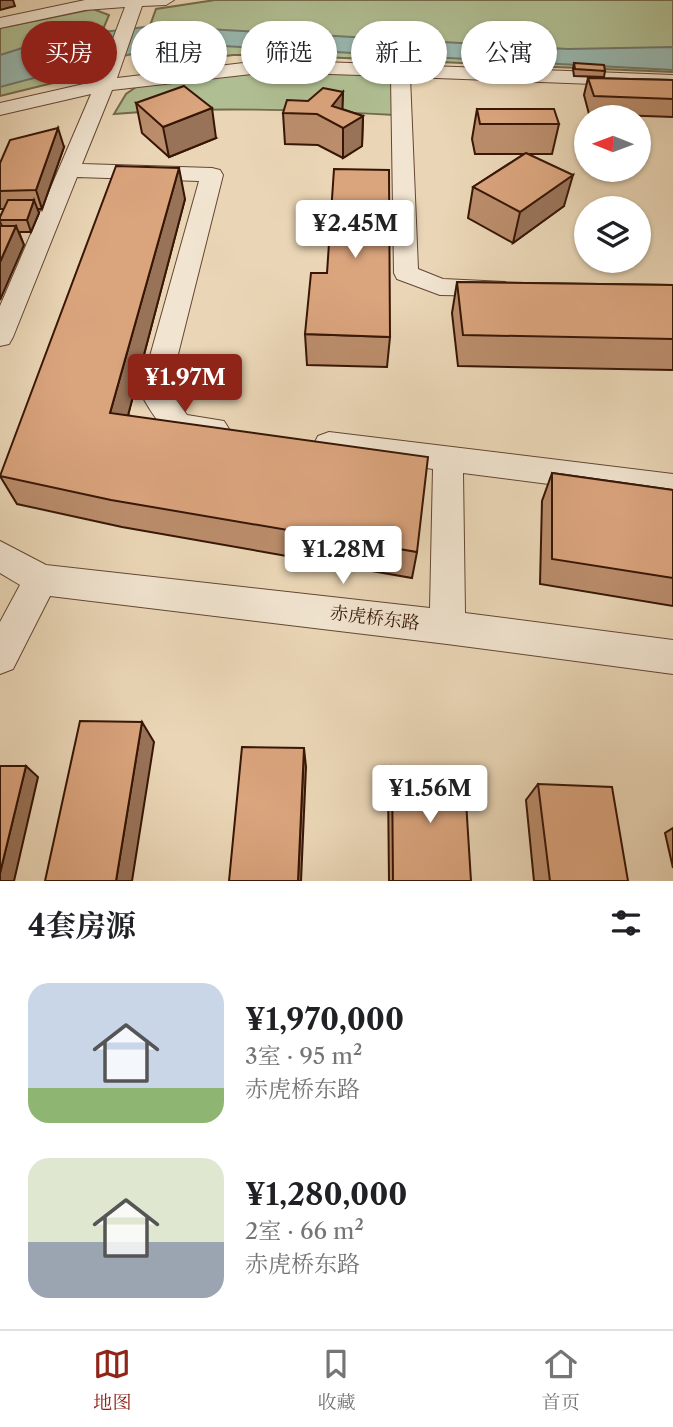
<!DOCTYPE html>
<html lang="zh">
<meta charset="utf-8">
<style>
:root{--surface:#fff;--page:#f2f2f2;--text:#202124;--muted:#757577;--line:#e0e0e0;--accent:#8f2418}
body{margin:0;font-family:"Libre Caslon Text","Noto Serif SC",serif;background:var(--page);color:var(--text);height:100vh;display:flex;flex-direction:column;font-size:26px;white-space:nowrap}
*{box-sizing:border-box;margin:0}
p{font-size:23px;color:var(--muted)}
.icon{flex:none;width:38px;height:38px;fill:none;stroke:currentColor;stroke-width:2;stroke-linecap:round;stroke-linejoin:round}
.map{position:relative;height:881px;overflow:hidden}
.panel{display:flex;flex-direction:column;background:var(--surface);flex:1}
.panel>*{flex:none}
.guide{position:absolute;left:21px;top:21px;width:632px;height:63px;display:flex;gap:14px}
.needle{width:46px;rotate:271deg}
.fabs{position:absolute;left:574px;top:105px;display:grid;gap:14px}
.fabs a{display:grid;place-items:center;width:77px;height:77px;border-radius:50%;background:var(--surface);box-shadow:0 2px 5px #0004;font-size:35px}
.price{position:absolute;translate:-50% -60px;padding:0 16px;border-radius:7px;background:#fff;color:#222;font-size:23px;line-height:46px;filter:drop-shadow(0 2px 4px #0008)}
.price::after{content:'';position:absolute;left:50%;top:42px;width:21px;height:16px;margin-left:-10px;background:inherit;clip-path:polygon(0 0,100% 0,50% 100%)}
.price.current{background:var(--accent);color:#fff}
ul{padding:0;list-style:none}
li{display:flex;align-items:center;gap:21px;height:175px;padding:0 28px}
li span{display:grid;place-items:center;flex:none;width:196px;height:140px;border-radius:21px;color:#555}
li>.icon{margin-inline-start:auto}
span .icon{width:84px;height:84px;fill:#fffc;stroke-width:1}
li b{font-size:30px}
h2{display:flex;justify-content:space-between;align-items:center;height:84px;padding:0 28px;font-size:30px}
.tag{padding:0 24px;border-radius:32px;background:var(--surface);box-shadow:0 2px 5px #0004;font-size:24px;line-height:63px}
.tag.current{background:var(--accent);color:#fff}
.tabs{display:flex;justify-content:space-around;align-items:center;height:98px;border-top:2px solid var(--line);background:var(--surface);font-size:19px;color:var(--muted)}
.tabs a{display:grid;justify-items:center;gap:4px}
.tabs .current{color:var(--accent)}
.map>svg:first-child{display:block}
.green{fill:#b0bf93;stroke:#746a4c;stroke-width:2}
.water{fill:#98b9b1;stroke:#71786d;stroke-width:2}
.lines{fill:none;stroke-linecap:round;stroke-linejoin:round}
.minor-casing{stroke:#644632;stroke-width:2}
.minor{fill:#f1e4d0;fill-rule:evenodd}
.wall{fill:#bb8d6c;stroke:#371606;stroke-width:2}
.shaded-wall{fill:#997358;stroke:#371606;stroke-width:2}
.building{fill:#daa47d;stroke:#371606;stroke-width:2}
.labels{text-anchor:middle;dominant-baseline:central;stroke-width:5;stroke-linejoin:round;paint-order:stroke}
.street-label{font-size:18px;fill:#371606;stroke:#f1e4d0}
</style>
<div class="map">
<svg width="673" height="881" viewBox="0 0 673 881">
<rect width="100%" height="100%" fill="#ead6b6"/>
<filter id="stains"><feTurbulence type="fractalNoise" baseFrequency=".00286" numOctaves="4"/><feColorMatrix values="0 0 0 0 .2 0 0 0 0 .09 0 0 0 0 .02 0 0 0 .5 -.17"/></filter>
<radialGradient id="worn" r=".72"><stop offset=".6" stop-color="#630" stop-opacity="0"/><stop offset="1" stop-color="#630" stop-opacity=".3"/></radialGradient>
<path class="green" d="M 215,0 L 673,0 L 673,72 L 273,55 L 233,55 L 157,65 L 139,56 L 156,9 Z
M 93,9 L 109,15 L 87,68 L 73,78 L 0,96 L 0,28 Z
M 271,71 L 393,74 L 395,115 C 301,110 209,106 114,114 L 126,94 L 139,85 Z"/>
<path class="water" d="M 153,26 L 568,49 L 673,47 L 673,70 L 222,46 L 170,46 L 90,63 L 0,87 L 0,55 L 54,38 Z"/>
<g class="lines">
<g class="minor-casing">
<path id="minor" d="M 85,0 L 174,0 L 166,5 L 142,6 L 117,78 L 269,60 L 673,75 L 673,87 L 410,77 L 418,269 L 443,279 L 505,282 L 509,288 L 505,294 L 496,296 L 440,295 L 397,279 L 394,273 L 391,76 L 269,72 L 112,90 L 82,164 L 212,168 L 220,170 L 223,175 L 169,390 L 187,415 L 224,421 L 229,429 L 224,437 C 211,441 182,442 169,433 C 160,427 145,402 140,392 L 199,181 L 77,177 L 13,337 L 9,344 L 0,346 L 0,306 L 91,94 L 0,115 L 0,103 L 97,81 L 125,7 L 85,10 L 0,28 L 0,18 Z
M 329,432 L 673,474 L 673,500 L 463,473 L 465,613 L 673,640 L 673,674 L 447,644 L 50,596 L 13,669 L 0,674 L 0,622 L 20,585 L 0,573 L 0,541 L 46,565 L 430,608 L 433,469 L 318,452 L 314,444 L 318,436 Z"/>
</g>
<use href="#minor" class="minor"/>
</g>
<path class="wall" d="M 574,63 L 605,71 L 604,77 L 574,76 L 573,69 Z
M 588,78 L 673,80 L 673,117 L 589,114 L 584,95 Z
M 343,92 L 342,109 L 363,116 L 362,146 L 343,158 L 318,145 L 285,144 L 283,113 L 308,101 Z
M 136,103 L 216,138 L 169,157 L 142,133 Z
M 477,109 L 559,124 L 552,154 L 530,154 L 564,206 L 513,243 L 468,218 L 473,187 L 524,154 L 475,154 L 472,139 Z
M 64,147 L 42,209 L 38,209 L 39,213 L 31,232 L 19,232 L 24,245 L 2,226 L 0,222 L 0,217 L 4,209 L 0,209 L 0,163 Z
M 185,199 L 128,415 L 417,552 L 412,578 L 122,527 L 17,504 L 0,476 Z
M 457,282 L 673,285 L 673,370 L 458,366 L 452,313 Z
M 305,334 L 390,337 L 387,367 L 307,365 Z
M 552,473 L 673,490 L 673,606 L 540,584 L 542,501 Z
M 392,767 L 471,881 L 389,881 L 388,784 Z
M 538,784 L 628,881 L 534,881 L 526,800 Z
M 673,828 L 673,868 L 665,833 Z"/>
<path class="shaded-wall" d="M 0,0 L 13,0 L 15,6 L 0,10 Z
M 343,92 L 342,122 L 332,106 Z
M 212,108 L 216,138 L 169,157 L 163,127 Z
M 363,116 L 362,146 L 343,158 L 343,128 Z
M 58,128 L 64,147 L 42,209 L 36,190 Z
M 179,168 L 185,199 L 121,442 L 110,413 Z
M 573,175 L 564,206 L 513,243 L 520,212 Z
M 34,200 L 39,213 L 31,232 L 27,220 Z
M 16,226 L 24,245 L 0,300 L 0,262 Z
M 142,722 L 154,742 L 132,881 L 116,881 Z
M 304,748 L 306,767 L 301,881 L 298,881 Z
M 26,766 L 38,777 L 14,881 L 0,881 L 0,873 Z"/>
<path class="building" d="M 574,63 L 604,65 L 605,71 L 575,69 Z
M 588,78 L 673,80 L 673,99 L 594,96 Z
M 184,86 L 212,108 L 163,127 L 136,103 Z
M 323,88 L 343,92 L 332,106 L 363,116 L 343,128 L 317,114 L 283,113 L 287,100 L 308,101 Z
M 477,109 L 554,109 L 559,124 L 480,124 Z
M 58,128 L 36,190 L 0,191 L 0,163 L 10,140 Z
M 526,153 L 573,175 L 520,212 L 473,187 Z
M 116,166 L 179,168 L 110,413 L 428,457 L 417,552 L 111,500 L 0,476 Z
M 334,169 L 389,170 L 390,337 L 305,334 L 311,273 L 327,273 Z
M 8,200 L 34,200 L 27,220 L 0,220 L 0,217 Z
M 0,226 L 16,226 L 0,262 Z
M 457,282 L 673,285 L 673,339 L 463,335 Z
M 552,473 L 673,490 L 673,578 L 552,559 Z
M 80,721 L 142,722 L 116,881 L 45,881 Z
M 242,747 L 304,748 L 298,881 L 229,881 Z
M 0,766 L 26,766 L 0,873 Z
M 392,767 L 464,769 L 471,881 L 393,881 Z
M 538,784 L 612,787 L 628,881 L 550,881 Z"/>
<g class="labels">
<g class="street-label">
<text transform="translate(375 618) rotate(7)">赤虎桥东路</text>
</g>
</g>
<rect width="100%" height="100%" filter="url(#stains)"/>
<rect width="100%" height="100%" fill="url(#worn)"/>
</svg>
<div class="fabs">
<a><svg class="needle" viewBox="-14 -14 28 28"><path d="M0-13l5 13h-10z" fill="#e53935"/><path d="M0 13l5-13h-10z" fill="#757577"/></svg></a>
<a><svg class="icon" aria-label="layers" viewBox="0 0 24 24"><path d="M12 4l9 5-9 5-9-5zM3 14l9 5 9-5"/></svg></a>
</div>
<b class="price" style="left:355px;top:260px">¥2.45M</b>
<b class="price current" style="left:185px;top:414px">¥1.97M</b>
<b class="price" style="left:343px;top:586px">¥1.28M</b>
<b class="price" style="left:430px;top:825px">¥1.56M</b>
<div class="guide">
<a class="tag current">买房</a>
<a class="tag">租房</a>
<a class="tag">筛选</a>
<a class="tag">新上</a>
<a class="tag">公寓</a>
</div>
</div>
<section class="panel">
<h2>4套房源<svg class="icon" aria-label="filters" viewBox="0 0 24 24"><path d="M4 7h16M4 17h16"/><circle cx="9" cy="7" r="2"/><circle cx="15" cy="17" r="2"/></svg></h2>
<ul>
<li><span style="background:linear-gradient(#c9d6e8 75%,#8fb573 0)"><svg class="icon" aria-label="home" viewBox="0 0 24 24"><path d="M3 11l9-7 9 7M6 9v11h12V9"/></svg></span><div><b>¥1,970,000</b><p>3室 · 95 m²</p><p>赤虎桥东路</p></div></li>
<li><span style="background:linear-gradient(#dfe7d0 60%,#9aa5b1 0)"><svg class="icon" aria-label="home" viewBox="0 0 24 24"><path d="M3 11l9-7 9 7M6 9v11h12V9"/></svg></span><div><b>¥1,280,000</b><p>2室 · 66 m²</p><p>赤虎桥东路</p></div></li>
</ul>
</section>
<nav class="tabs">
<a class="current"><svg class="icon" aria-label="map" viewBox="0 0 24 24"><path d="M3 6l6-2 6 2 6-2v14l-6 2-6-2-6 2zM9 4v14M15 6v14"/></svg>地图</a>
<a><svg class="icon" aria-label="saved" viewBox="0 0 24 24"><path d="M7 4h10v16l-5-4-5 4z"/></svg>收藏</a>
<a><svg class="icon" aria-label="home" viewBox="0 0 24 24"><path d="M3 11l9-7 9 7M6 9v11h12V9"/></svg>首页</a>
</nav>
